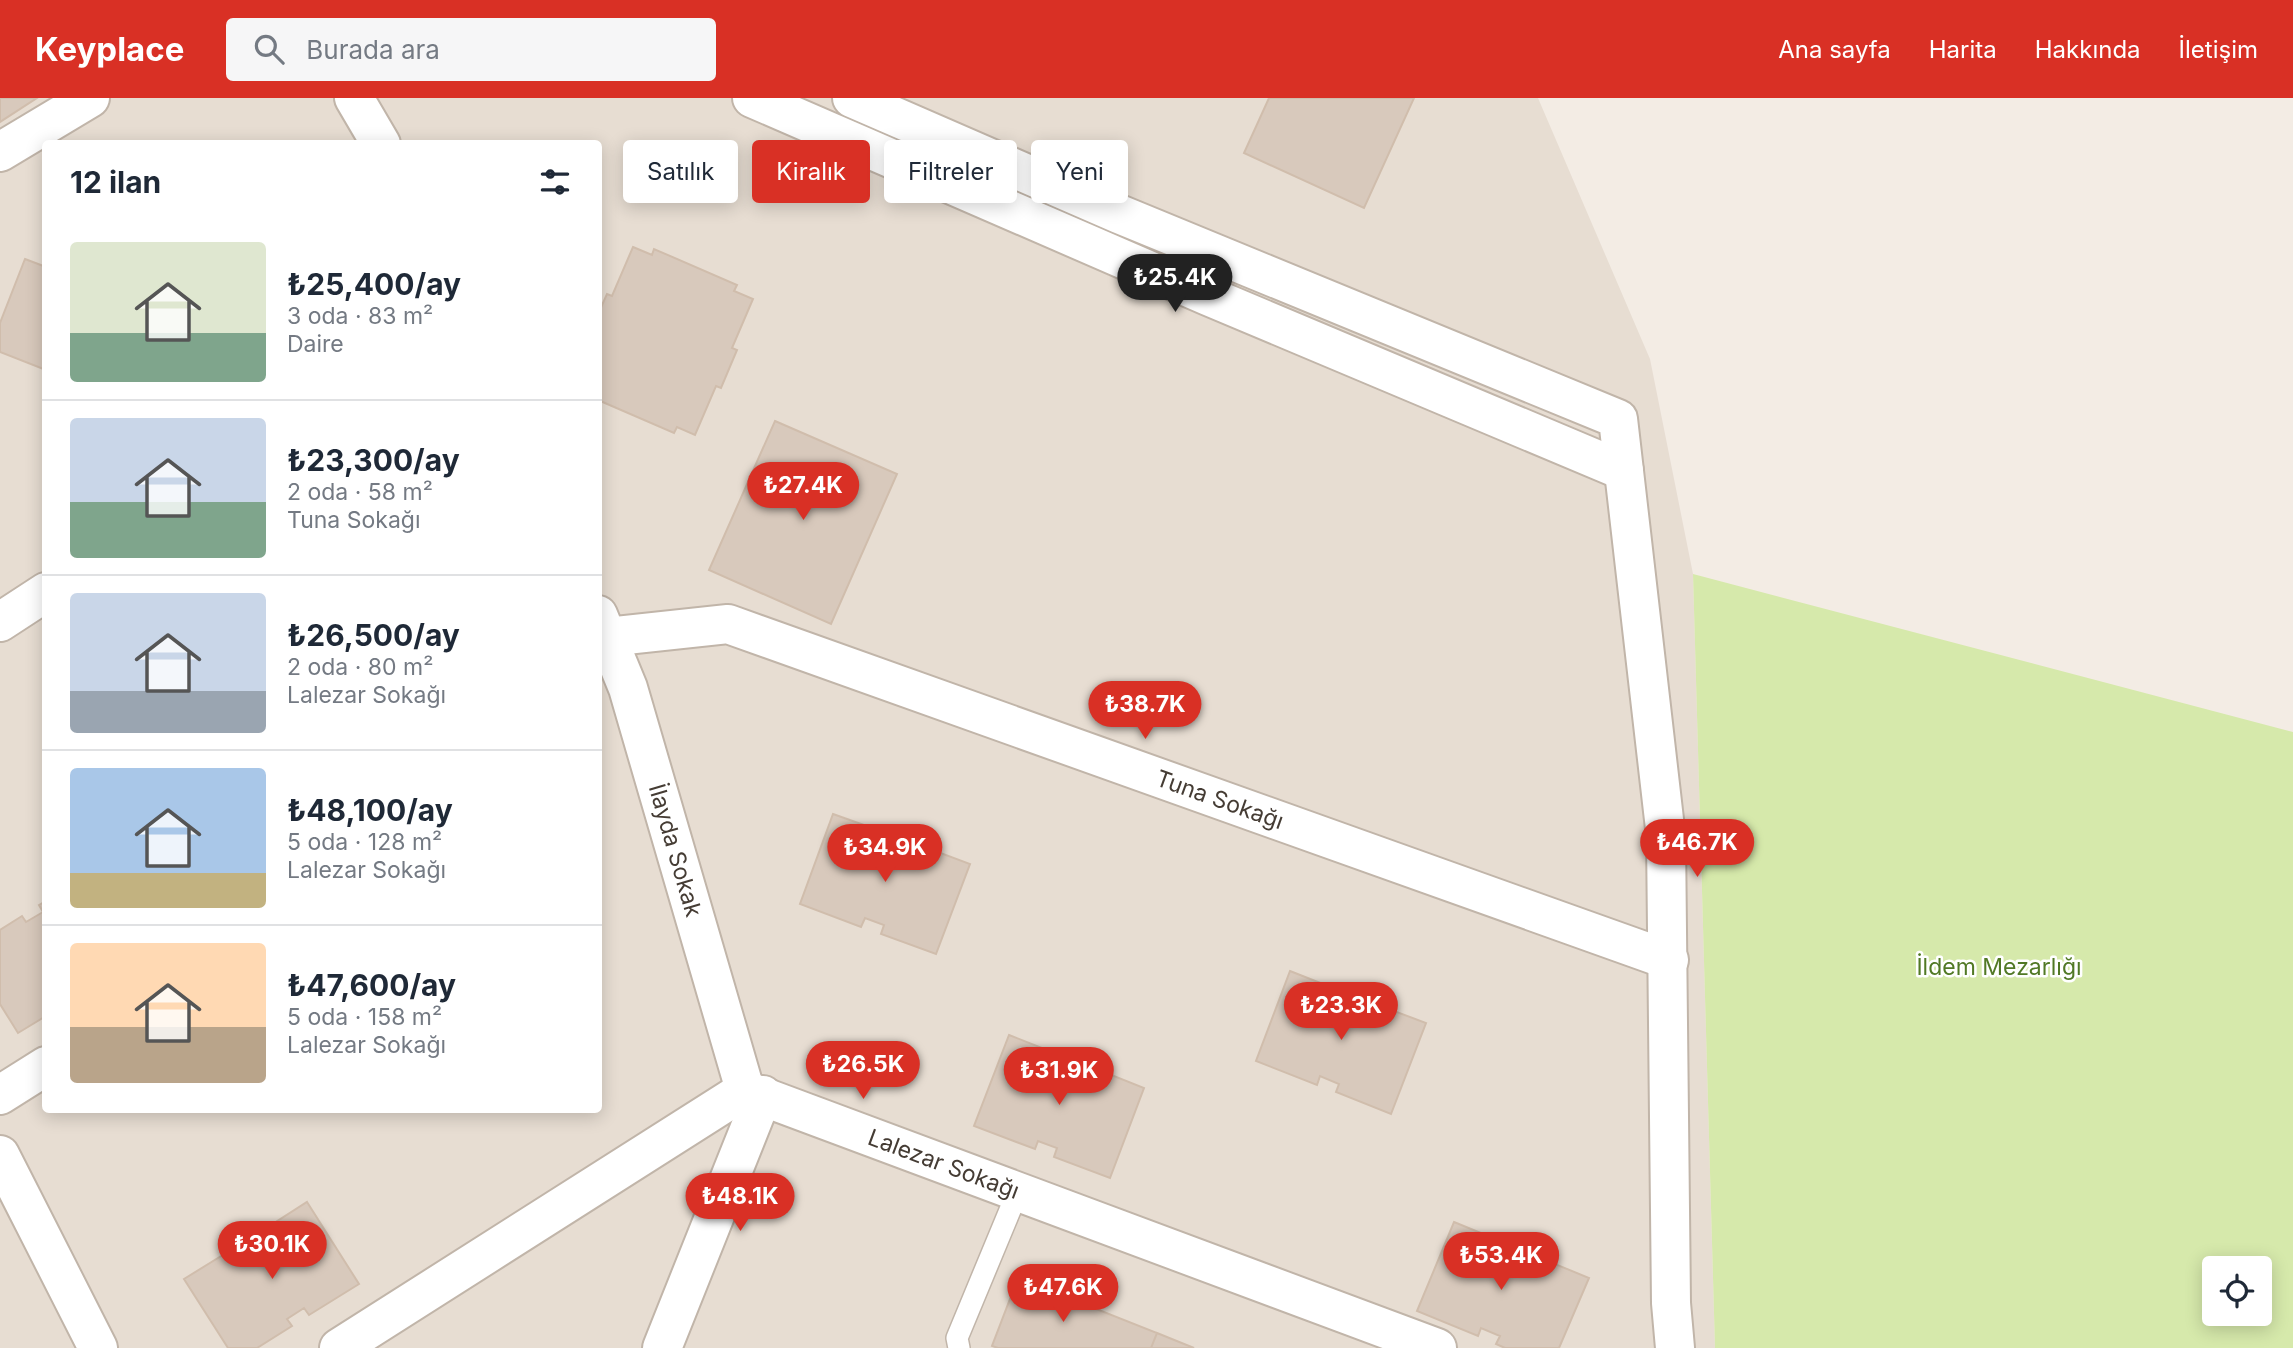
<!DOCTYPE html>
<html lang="tr">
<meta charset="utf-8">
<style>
:root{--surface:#fff;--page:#f6f6f7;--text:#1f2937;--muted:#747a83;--line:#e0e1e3;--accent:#d93025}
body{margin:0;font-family:Inter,sans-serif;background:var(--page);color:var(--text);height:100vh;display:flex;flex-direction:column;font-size:26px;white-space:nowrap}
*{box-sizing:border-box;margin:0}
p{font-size:23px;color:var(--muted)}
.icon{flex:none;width:38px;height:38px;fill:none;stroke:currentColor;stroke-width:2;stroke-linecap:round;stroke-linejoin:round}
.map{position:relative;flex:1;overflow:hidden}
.sheet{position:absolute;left:42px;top:42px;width:560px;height:973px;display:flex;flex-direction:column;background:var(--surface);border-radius:7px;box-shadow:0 4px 18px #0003}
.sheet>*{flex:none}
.top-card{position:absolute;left:623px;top:42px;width:665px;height:63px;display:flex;gap:14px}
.controls{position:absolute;left:2202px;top:1158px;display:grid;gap:14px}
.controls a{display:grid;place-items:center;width:70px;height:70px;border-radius:7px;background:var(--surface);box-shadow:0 4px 18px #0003;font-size:35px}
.price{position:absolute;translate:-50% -60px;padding:0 16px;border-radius:24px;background:var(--accent);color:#fff;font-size:23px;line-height:46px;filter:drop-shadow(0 2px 4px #0008)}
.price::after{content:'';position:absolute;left:50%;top:42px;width:21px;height:16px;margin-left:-10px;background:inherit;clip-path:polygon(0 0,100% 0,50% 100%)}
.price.active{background:#222;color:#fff}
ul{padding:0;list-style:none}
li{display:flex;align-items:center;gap:21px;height:175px;padding:0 28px}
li+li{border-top:2px solid var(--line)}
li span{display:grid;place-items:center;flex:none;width:196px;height:140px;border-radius:7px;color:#555}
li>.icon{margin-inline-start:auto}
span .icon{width:84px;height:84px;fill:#fffc;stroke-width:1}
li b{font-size:30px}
h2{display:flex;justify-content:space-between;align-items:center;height:84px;padding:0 28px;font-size:30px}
.chip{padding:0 24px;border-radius:7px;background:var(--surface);box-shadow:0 4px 18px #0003;font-size:24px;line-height:63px}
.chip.active{background:var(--accent);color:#fff}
header{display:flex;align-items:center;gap:42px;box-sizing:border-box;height:98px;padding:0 35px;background:var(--accent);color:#fff}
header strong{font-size:33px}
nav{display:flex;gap:38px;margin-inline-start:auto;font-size:24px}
.search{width:490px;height:63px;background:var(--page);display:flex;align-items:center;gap:18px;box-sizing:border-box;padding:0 24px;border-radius:7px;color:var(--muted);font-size:26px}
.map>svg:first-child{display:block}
.residential{fill:#e7ddd2;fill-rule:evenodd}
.green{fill:#d6e9ab;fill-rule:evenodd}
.building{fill:#d8c9bc;stroke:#d0bdac;stroke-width:2}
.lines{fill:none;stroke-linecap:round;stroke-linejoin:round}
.service-casing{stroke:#c1b5a9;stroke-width:24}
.minor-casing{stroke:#c1b5a9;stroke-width:42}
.tertiary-casing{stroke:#c1b5a9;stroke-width:42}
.service{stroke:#fff;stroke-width:21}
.minor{stroke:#fff;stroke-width:38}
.tertiary{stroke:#fff;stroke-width:38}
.labels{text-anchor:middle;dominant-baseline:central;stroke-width:5;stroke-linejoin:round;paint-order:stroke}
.street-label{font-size:23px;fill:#453c34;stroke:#fff}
.park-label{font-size:23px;fill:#517925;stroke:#fff}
</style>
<header>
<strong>Keyplace</strong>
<div class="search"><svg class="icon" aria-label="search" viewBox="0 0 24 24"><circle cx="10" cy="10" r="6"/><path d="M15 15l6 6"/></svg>Burada ara</div>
<nav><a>Ana sayfa</a><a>Harita</a><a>Hakkında</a><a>İletişim</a></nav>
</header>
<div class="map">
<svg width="2293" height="1250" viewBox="0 0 2293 1250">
<rect width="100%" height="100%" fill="#f3ece4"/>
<path class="residential" d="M 0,0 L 1538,0 L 1650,261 L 1693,476 L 1715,1250 L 0,1250 ZM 46,46 L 598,46 L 598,1012 L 46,1012 Z"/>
<path class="green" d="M 1693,476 L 2293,634 L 2293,1250 L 1715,1250 ZM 2214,1171 L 2259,1171 L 2259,1216 L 2214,1216 Z"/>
<path class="building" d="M 0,0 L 37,0 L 0,24 Z
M 1269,0 L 1414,0 L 1364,110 L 1244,55 Z
M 633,149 L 652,157 L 654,151 L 737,187 L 734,193 L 753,201 L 732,250 L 737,252 L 721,290 L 716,288 L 695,337 L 677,329 L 674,335 L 598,302 L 598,216 L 607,196 L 612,198 Z
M 25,161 L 46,169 L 46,272 L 0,254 L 0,225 Z
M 775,323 L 897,376 L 831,526 L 709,472 Z
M 833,716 L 895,738 L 892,745 L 912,752 L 914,745 L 970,766 L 936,856 L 881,836 L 884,827 L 865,820 L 861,829 L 800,806 Z
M 46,803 L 46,918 L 18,935 L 0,906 L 0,832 L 22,818 L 26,824 L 43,814 L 39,807 Z
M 1290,873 L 1351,897 L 1349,903 L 1368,911 L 1370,904 L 1426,925 L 1391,1016 L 1336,994 L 1339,986 L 1320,978 L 1317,987 L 1256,963 Z
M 1009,937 L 1070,961 L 1067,968 L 1086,975 L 1089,968 L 1144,990 L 1110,1080 L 1054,1059 L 1057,1050 L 1038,1043 L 1035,1051 L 974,1028 Z
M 307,1104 L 359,1186 L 309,1217 L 304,1210 L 287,1221 L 292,1228 L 257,1250 L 228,1250 L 184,1181 L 239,1147 L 243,1153 L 261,1142 L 257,1136 Z
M 1454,1124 L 1515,1149 L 1512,1156 L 1531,1164 L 1533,1157 L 1589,1180 L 1559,1250 L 1505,1250 L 1496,1246 L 1500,1238 L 1481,1230 L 1478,1238 L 1417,1213 Z
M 1018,1180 L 1157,1235 L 1151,1250 L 998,1250 L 992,1248 Z
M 1157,1235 L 1194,1250 L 1151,1250 Z"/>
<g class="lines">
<g class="service-casing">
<path id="service" d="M 959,1250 L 957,1240 L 1018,1093"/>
</g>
<g class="minor-casing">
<g id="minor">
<path d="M 354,0 L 381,46"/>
<path d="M 752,0 L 1208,198 L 1624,373"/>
<path d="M 852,0 L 1119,116 L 1618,321 L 1666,739 L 1671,1205 L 1675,1250"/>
<path d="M 0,54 L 90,0"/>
<path id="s1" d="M 598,517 L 628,590 L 745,992"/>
<path d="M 0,524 L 46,494"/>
<path id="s2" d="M 607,539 L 728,526 L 1669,862"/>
<path d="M 0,997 L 46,968"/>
<path id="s3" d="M 339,1250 L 745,992 L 1437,1250"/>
<path d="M 662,1250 L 763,997"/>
</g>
</g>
<g class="tertiary-casing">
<path id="tertiary" d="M 0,1057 L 98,1250"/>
</g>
<use href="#service" class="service"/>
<use href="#minor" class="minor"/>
<use href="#tertiary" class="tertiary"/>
</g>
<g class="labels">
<g class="street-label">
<text stroke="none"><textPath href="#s2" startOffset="644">Tuna Sokağı</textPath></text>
<text stroke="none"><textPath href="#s1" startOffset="248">İlayda Sokak</textPath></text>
<text stroke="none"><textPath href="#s3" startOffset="693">Lalezar Sokağı</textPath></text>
</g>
<g class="park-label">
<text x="1999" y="869">İldem Mezarlığı</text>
</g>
</g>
</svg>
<div class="controls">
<a><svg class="icon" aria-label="locate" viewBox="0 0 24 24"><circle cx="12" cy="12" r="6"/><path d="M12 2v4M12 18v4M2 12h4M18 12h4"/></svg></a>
</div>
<b class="price active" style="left:1175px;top:216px">₺25.4K</b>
<b class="price" style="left:803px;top:424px">₺27.4K</b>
<b class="price" style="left:1145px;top:643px">₺38.7K</b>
<b class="price" style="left:1697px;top:781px">₺46.7K</b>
<b class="price" style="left:885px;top:786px">₺34.9K</b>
<b class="price" style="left:1341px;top:944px">₺23.3K</b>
<b class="price" style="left:863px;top:1003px">₺26.5K</b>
<b class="price" style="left:1059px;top:1009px">₺31.9K</b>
<b class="price" style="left:740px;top:1135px">₺48.1K</b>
<b class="price" style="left:272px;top:1183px">₺30.1K</b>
<b class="price" style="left:1501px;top:1194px">₺53.4K</b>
<b class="price" style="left:1063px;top:1226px">₺47.6K</b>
<div class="top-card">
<a class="chip">Satılık</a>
<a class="chip active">Kiralık</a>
<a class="chip">Filtreler</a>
<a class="chip">Yeni</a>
</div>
<section class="sheet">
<h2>12 ilan<svg class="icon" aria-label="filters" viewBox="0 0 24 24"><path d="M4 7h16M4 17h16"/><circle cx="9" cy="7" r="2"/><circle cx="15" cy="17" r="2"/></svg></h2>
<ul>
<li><span style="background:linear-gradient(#dfe7d0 65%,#7fa58c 0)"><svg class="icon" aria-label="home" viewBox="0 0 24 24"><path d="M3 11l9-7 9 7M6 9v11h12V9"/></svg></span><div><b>₺25,400/ay</b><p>3 oda · 83 m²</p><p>Daire</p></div></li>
<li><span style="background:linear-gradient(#c9d6e8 60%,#7fa58c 0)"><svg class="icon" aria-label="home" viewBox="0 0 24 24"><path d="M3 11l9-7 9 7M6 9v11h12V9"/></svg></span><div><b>₺23,300/ay</b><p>2 oda · 58 m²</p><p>Tuna Sokağı</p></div></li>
<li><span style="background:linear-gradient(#c9d6e8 70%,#9aa5b1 0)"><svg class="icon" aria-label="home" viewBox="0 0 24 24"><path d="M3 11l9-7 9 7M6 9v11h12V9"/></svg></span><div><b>₺26,500/ay</b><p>2 oda · 80 m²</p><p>Lalezar Sokağı</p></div></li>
<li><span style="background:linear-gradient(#a9c7e8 75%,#c2b280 0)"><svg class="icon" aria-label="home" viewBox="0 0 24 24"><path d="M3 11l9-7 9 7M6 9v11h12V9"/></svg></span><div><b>₺48,100/ay</b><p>5 oda · 128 m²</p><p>Lalezar Sokağı</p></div></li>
<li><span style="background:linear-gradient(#ffd9b3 60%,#b9a48a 0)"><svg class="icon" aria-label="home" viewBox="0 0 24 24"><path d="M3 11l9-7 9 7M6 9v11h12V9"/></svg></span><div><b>₺47,600/ay</b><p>5 oda · 158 m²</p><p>Lalezar Sokağı</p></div></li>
</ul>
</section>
</div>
